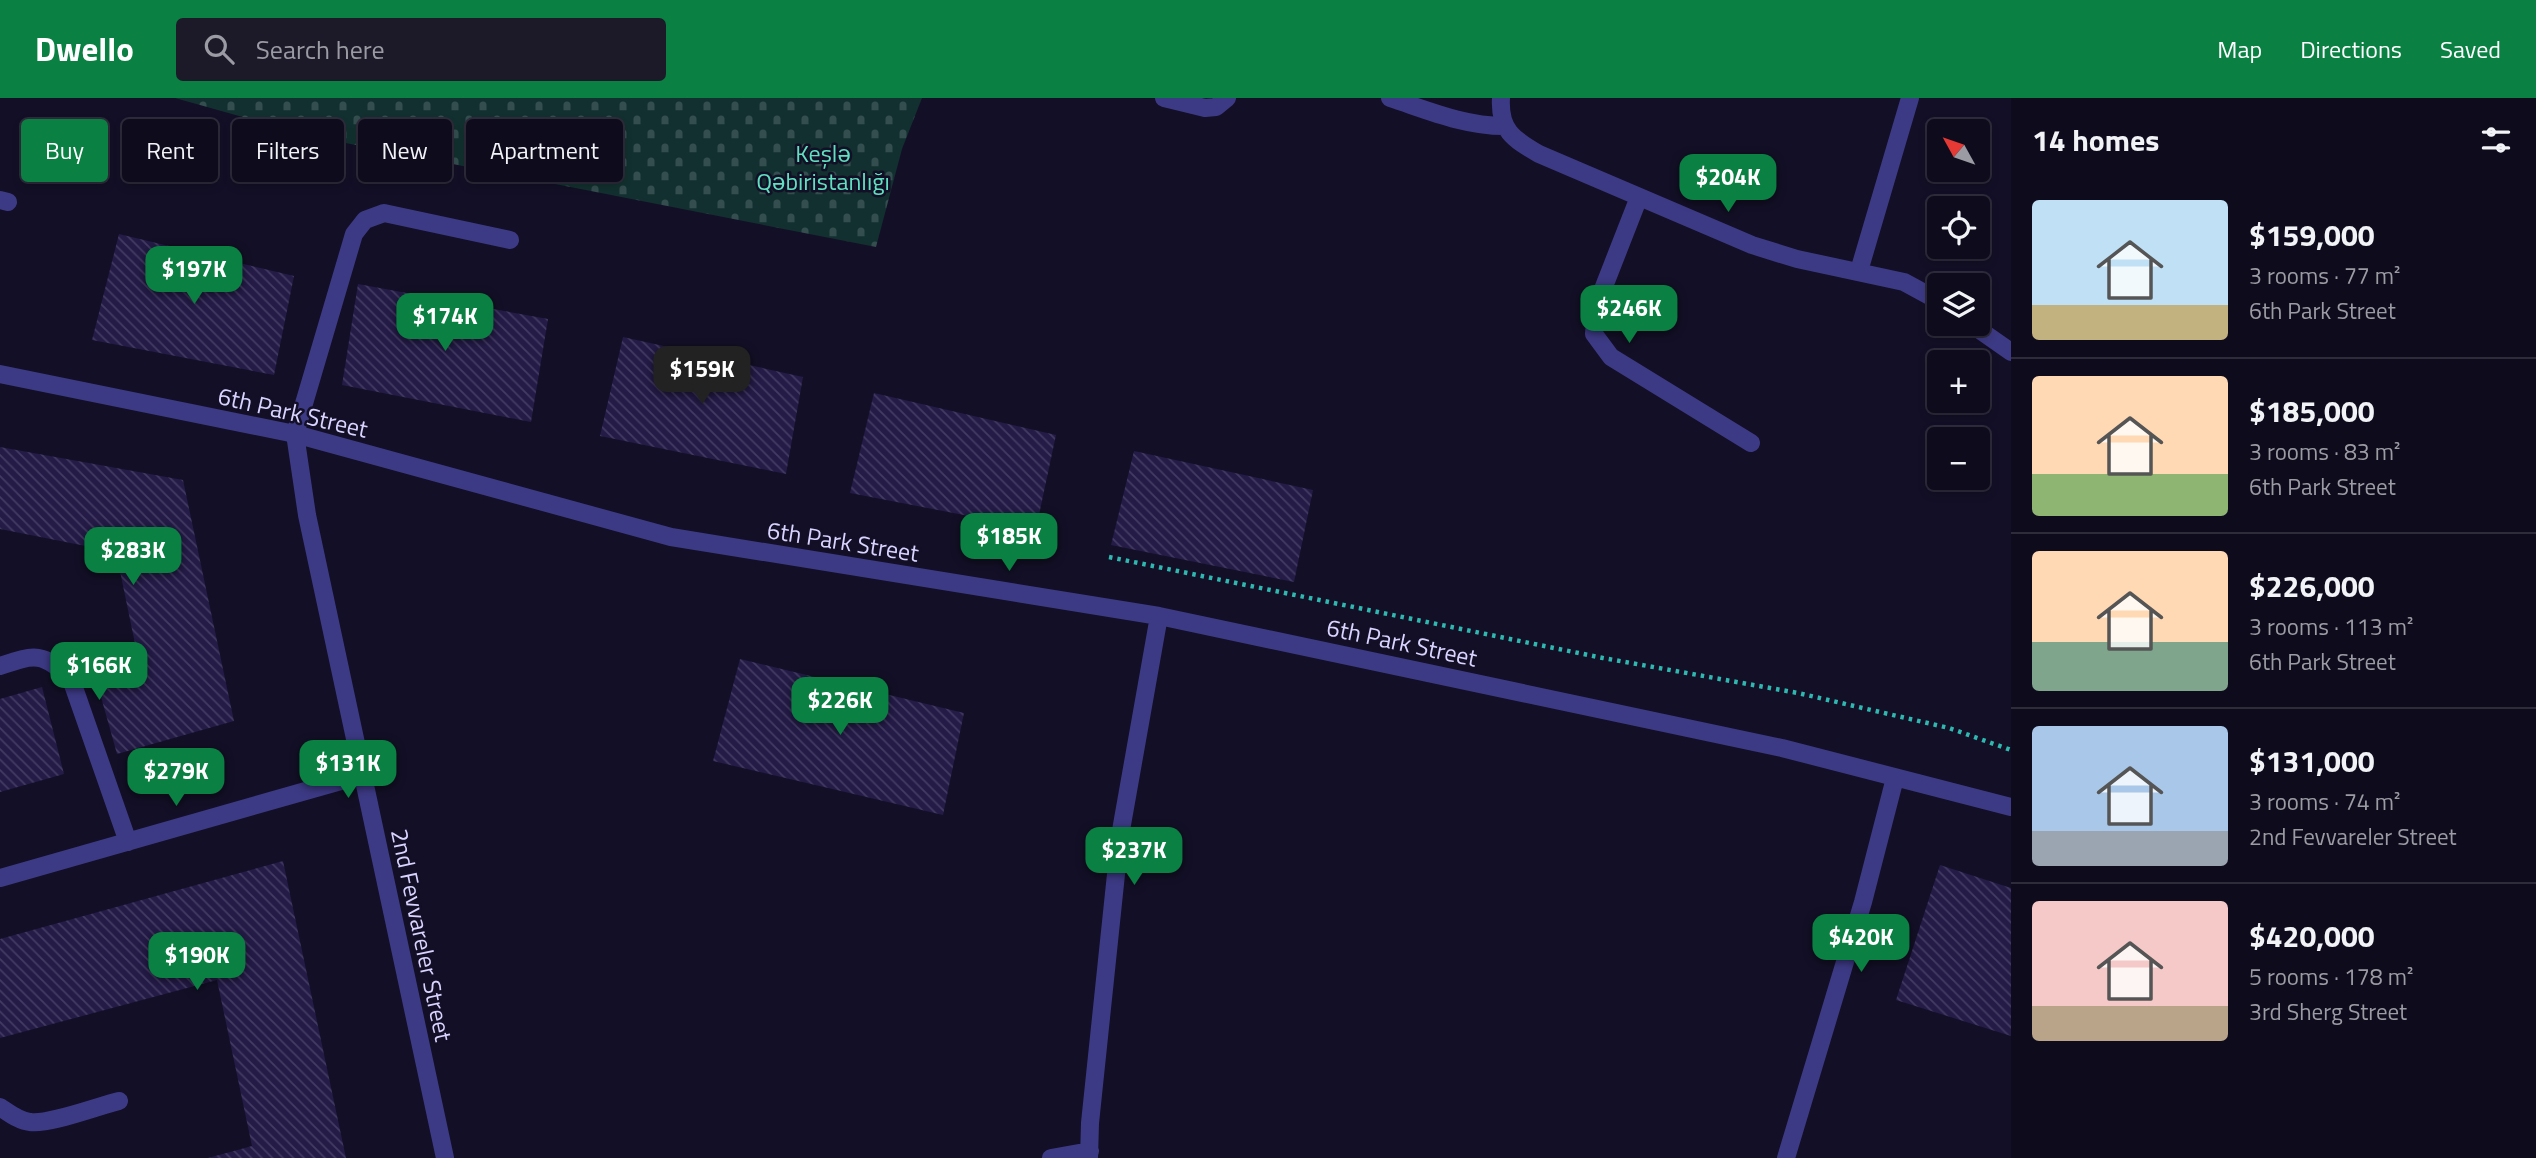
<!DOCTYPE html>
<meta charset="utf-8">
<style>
:root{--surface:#0e0b1c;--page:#1c1929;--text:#f1f3f6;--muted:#9b9ba3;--line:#2e2b3b;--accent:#0b8043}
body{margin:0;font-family:"Titillium Web",sans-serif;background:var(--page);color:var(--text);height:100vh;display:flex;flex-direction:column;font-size:26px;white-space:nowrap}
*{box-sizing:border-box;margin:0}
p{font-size:23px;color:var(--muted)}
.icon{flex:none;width:38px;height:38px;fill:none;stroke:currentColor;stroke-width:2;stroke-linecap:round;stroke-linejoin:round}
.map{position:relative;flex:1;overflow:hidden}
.details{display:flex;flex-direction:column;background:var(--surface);width:525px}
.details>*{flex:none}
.top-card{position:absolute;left:21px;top:21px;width:665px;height:63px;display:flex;gap:14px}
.needle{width:46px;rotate:310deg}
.fabs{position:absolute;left:1927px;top:21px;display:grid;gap:14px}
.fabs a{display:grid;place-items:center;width:63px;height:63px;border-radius:7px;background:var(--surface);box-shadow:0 4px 10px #0003,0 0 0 2px var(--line);font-size:35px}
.price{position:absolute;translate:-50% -60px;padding:0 16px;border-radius:14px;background:var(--accent);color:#fff;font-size:23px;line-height:46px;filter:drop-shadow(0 2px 4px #0008)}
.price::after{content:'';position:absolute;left:50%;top:42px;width:21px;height:16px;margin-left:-10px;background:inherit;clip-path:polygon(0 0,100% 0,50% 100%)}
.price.current{background:#222;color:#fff}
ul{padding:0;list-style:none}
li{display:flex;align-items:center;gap:21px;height:175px;padding:0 21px}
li+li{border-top:2px solid var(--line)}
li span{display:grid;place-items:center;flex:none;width:196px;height:140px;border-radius:7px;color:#555}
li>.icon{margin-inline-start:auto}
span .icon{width:84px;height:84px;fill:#fffc;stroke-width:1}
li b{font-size:30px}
h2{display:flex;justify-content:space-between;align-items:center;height:84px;padding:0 21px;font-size:30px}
.tag{padding:0 24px;border-radius:7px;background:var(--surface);box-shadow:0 4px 10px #0003,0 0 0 2px var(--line);font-size:24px;line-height:63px}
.tag.current{background:var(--accent);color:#fff}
header{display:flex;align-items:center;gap:42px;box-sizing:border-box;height:98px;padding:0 35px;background:var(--accent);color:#fff}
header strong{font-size:33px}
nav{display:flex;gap:38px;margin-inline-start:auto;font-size:24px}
.search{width:490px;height:63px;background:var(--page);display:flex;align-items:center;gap:18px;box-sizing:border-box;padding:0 24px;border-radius:7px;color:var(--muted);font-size:26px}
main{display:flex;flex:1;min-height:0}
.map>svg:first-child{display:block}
.cemetery{fill:url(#cemetery-stones)}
.building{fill:url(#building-back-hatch)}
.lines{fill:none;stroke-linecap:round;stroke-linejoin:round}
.path{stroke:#2fb8b0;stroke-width:4.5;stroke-dasharray:3.5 5;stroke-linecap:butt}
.lane{stroke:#3d3a85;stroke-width:18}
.street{stroke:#3d3a85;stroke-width:18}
.labels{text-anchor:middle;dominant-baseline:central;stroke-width:5;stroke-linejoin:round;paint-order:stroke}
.park-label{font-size:24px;fill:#5fe0c0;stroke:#130f26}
.street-label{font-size:24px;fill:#d9d4ff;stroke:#130f26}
</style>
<header>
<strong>Dwello</strong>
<div class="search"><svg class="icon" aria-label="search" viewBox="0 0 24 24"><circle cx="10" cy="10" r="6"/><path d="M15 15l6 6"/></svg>Search here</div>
<nav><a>Map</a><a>Directions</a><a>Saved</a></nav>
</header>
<main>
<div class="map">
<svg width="2011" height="1060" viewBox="0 0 2011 1060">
<defs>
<pattern id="cemetery-stones" width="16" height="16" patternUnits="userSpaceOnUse" patternTransform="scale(1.75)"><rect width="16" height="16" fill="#12302f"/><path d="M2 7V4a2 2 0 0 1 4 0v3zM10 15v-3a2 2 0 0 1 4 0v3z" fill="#344d4e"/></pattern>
<pattern id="building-back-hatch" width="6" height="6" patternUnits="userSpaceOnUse" patternTransform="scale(1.75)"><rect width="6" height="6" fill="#241b47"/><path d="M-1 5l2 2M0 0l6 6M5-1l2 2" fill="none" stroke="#433b63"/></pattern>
</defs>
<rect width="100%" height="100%" fill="#130f26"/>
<path class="cemetery" d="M 175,0 L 922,0 L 902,51 L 876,149 L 310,38 Z"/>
<path class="building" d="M 119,136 L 294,178 L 274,277 L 92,242 Z
M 358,186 L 548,221 L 531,324 L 342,287 Z
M 623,239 L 803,279 L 786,376 L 600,338 Z
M 874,295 L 1056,337 L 1036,431 L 850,395 Z
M 0,349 L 183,382 L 234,623 L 117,656 L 94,574 L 138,560 L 116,454 L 0,431 Z
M 1134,353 L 1313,392 L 1294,484 L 1111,447 Z
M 740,561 L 964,615 L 943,717 L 713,663 Z
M 42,589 L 64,676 L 0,694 L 0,601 Z
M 283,763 L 346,1060 L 208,1060 L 252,1048 L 217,882 L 0,940 L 0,841 Z
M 1940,767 L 2011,790 L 2011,938 L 1896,902 Z"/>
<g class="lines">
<path class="path" d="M 1109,459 L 1603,560 L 1798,595 L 1949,630 L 2011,652"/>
<path class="lane" d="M 0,102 L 8,104
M 1859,173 L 1910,0
M 295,336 L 354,136 L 365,122 L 384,115 L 510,142"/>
<path class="street" d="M 1164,0 L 1205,10 L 1216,9 L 1227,0
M 1390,0 C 1427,12 1464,28 1504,28
M 1501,0 C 1499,32 1513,41 1539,56 L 1752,147 L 1797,161 L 1904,184 L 1939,203
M 1639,99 L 1596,209 L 1594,236 L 1611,259 L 1751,345
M 1971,226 L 2011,254
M 0,276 L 295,336 L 671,439 L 1159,518 L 1782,650 L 2011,709
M 295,336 L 307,417 L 445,1060
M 0,568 C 35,556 43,554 71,581 L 128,744
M 0,780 L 362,677
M 0,1009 C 9,1015 19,1023 30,1024 C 49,1027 98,1008 119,1003
M 1051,1060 L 1090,1053
M 1089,1060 L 1090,1025 L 1120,738 L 1159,518
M 1786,1060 L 1863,804 L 1895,680"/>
</g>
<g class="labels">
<g class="park-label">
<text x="823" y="55">Keşlə<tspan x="823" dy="28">Qəbiristanlığı</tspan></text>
</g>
<g class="street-label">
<text transform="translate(293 314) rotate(13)">6th Park Street</text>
<text transform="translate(843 443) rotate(9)">6th Park Street</text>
<text transform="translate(1402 544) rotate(12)">6th Park Street</text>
<text transform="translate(422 837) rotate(78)">2nd Fevvareler Street</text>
</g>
</g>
</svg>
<div class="fabs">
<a><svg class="needle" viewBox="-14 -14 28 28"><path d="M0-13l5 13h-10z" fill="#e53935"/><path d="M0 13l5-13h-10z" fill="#9b9ba3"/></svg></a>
<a><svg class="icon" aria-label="locate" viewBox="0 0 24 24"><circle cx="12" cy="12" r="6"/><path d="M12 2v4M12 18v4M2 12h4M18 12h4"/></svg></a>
<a><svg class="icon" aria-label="layers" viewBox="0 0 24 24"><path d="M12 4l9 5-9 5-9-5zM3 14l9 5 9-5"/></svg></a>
<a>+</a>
<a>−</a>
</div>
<b class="price" style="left:1728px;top:116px">$204K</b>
<b class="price" style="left:194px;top:208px">$197K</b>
<b class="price" style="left:1629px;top:247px">$246K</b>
<b class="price" style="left:445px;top:255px">$174K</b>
<b class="price current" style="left:702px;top:308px">$159K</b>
<b class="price" style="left:1009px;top:475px">$185K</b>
<b class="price" style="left:133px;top:489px">$283K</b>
<b class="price" style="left:99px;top:604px">$166K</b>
<b class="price" style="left:840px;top:639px">$226K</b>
<b class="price" style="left:348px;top:702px">$131K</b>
<b class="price" style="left:176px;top:710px">$279K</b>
<b class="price" style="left:1134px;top:789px">$237K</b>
<b class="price" style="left:1861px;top:876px">$420K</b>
<b class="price" style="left:197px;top:894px">$190K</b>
<div class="top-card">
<a class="tag current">Buy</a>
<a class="tag">Rent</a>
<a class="tag">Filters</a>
<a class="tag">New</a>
<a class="tag">Apartment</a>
</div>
</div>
<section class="details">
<h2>14 homes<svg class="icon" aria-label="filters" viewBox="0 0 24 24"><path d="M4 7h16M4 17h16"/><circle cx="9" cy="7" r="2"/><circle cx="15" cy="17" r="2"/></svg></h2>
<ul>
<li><span style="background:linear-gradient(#bfe0f5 75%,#c2b280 0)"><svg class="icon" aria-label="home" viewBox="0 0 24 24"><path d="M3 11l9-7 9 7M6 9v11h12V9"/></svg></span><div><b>$159,000</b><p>3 rooms · 77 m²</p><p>6th Park Street</p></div></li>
<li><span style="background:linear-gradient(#ffd9b3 70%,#8fb573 0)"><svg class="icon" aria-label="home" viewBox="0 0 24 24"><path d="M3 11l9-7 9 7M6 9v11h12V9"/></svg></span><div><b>$185,000</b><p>3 rooms · 83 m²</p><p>6th Park Street</p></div></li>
<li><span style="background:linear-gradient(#ffd9b3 65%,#7fa58c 0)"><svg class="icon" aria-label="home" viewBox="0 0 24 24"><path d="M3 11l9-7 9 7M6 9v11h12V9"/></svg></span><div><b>$226,000</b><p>3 rooms · 113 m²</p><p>6th Park Street</p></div></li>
<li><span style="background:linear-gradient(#a9c7e8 75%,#9aa5b1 0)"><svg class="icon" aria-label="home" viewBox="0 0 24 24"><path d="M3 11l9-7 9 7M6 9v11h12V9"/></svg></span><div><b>$131,000</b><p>3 rooms · 74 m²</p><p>2nd Fevvareler Street</p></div></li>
<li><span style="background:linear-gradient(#f6c9c9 75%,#b9a48a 0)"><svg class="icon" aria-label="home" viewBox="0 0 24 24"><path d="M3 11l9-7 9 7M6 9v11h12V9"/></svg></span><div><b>$420,000</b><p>5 rooms · 178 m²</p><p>3rd Sherg Street</p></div></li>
</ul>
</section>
</main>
